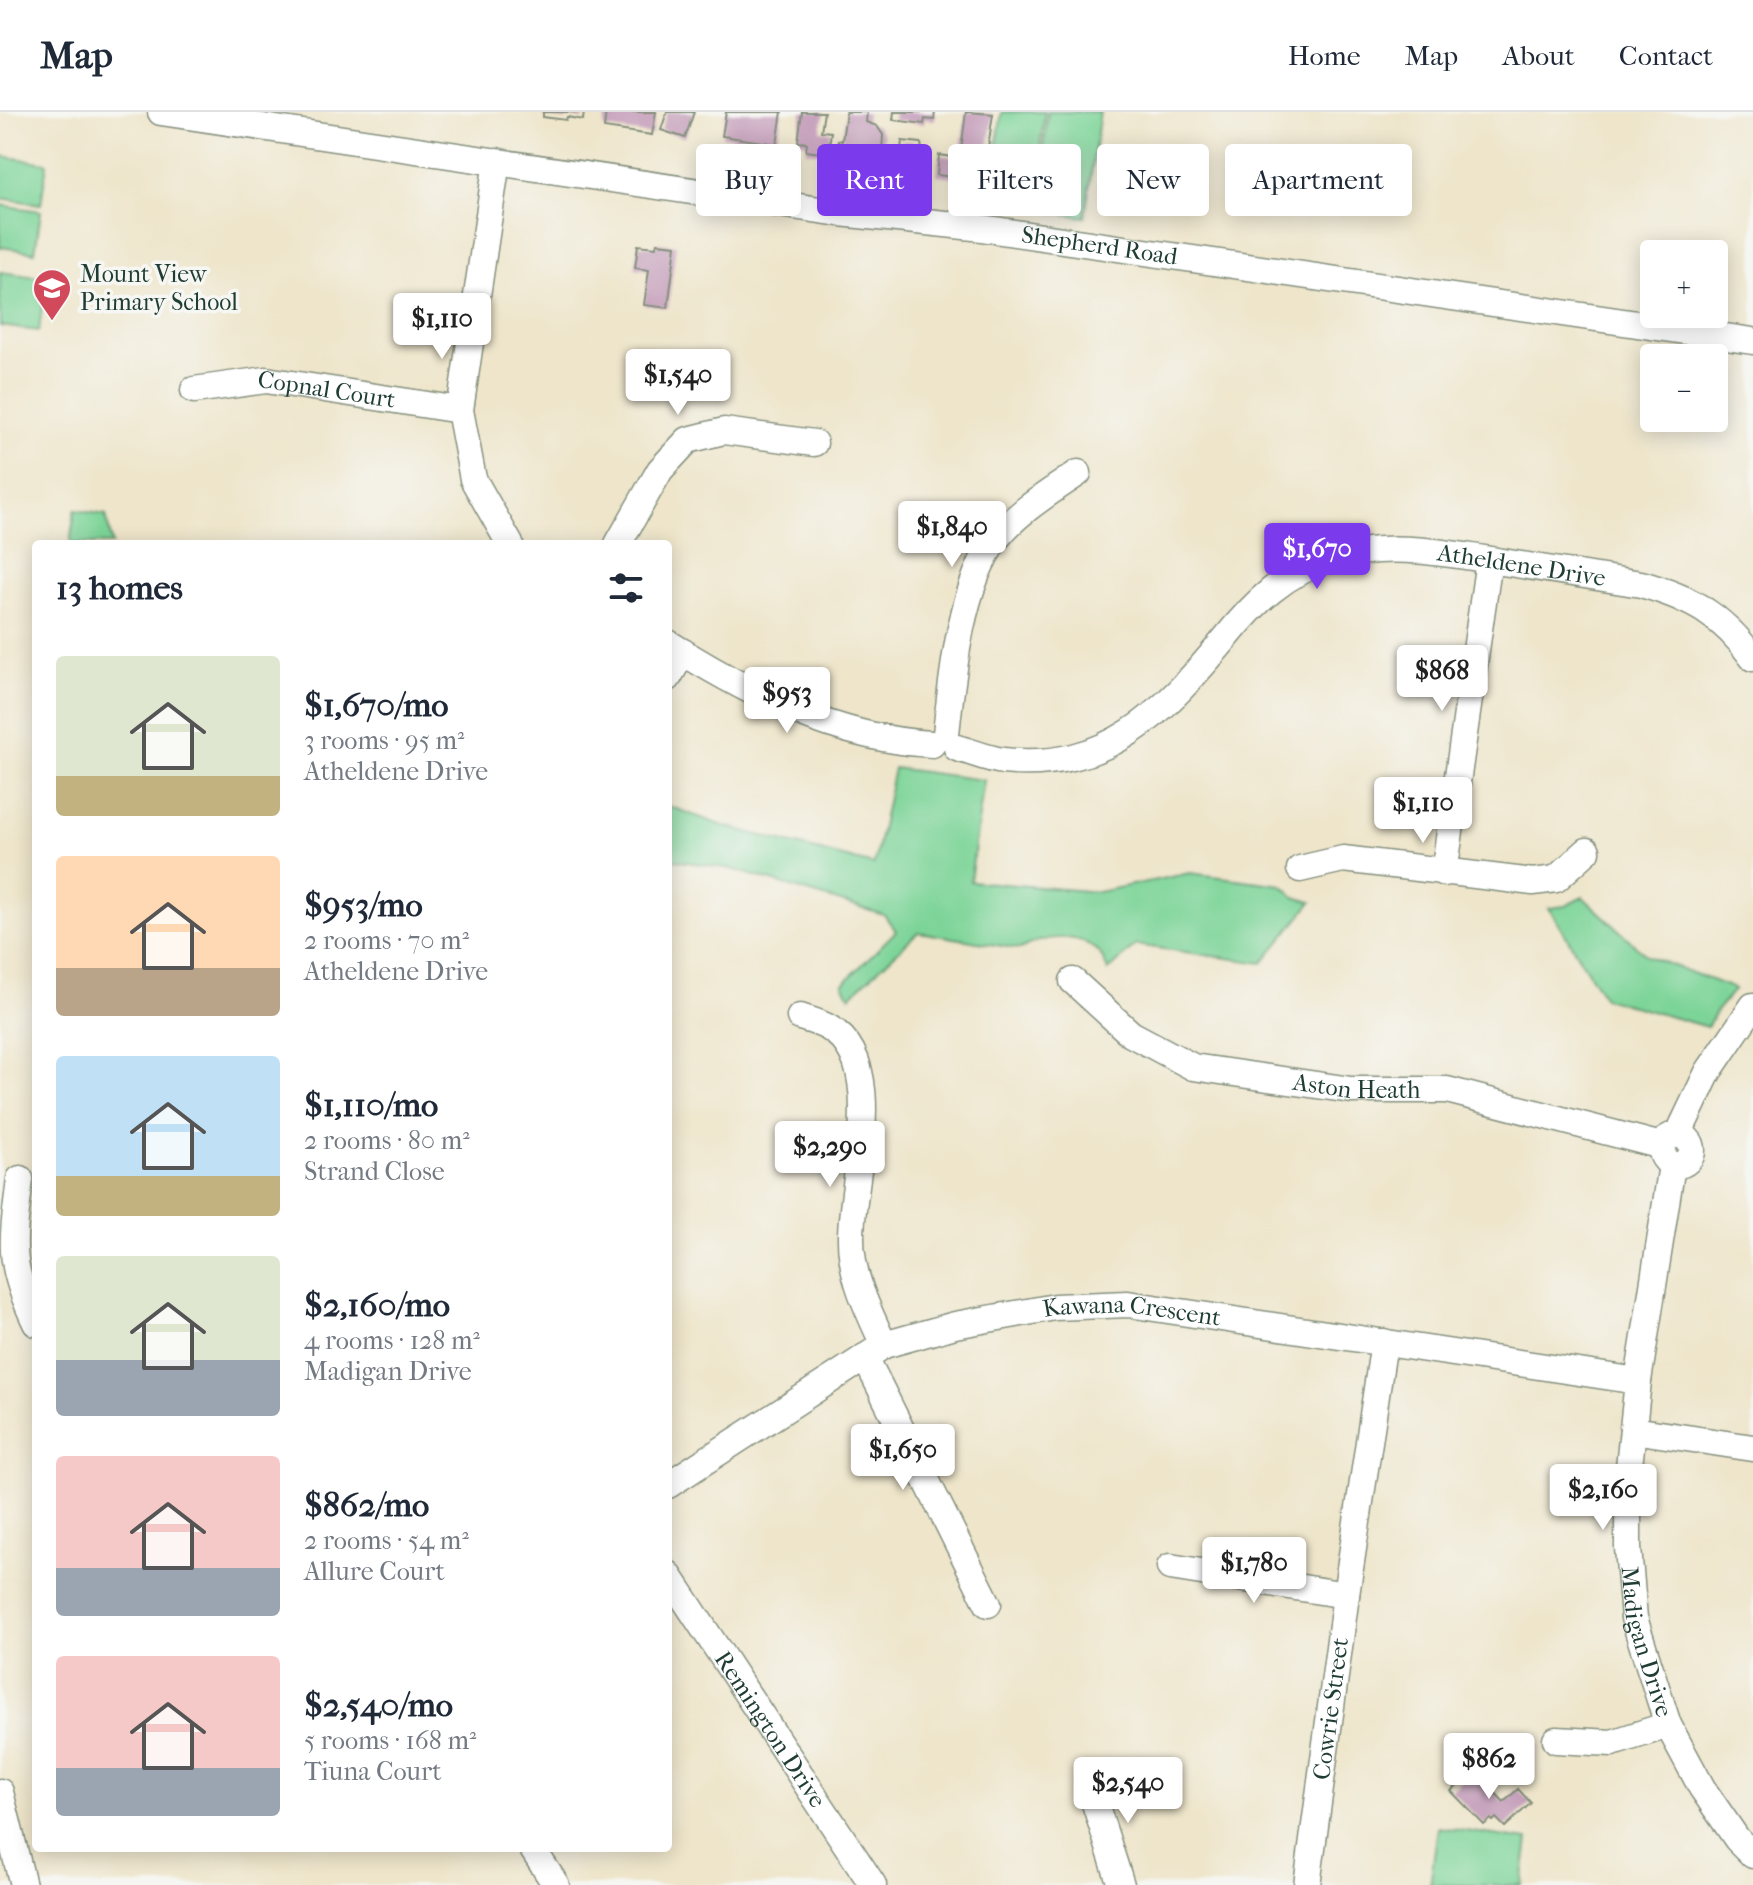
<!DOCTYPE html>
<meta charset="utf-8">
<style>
:root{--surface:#fff;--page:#f6f6f7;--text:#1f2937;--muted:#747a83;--line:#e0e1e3;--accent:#7c3aed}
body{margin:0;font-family:"IM FELL French Canon",serif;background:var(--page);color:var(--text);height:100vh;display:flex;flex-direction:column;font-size:30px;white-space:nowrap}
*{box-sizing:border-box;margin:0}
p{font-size:26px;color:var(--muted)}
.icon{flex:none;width:44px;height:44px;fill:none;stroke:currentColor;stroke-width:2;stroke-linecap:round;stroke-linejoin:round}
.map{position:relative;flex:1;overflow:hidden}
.side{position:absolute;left:32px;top:428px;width:640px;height:1312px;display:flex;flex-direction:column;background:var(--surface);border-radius:8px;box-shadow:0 4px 20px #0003}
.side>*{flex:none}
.hud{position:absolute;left:696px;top:32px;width:760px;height:72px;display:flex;gap:16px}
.buttons{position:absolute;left:1640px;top:128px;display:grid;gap:16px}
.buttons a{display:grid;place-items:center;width:88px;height:88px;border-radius:8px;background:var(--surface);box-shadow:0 4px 20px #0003;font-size:40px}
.price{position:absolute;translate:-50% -68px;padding:0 18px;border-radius:8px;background:#fff;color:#222;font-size:26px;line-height:52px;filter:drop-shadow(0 2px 4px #0008)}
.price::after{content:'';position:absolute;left:50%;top:48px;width:24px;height:18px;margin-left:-12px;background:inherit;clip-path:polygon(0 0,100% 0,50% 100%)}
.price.active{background:var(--accent);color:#fff}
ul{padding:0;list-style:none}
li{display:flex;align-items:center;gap:24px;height:200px;padding:0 24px}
li span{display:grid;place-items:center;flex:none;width:224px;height:160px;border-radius:8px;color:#555}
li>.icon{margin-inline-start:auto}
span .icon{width:96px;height:96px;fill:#fffc;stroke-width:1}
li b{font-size:34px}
h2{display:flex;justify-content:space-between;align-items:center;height:96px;padding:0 24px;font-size:34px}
.chip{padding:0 28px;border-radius:8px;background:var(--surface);box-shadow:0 4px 20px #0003;font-size:28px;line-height:72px}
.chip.active{background:var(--accent);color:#fff}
header{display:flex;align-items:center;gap:48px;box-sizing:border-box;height:112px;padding:0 40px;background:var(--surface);border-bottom:2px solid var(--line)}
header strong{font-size:38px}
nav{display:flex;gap:44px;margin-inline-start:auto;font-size:28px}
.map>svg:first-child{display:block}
.green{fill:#7dd498;stroke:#4e8866;stroke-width:2}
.building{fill:#c49dba}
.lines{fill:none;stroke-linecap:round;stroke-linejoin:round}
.minor-casing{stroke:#86917f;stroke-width:29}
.minor{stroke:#fff;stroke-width:26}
.labels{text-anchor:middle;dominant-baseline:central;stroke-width:7;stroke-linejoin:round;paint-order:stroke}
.street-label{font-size:24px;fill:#1f3d34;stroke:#f6f6f2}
.poi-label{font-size:24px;fill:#1f3d34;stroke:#f6f6f2;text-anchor:start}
</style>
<header>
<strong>Map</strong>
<nav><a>Home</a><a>Map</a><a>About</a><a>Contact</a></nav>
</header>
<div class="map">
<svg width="1753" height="1773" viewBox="0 0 1753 1773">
<rect width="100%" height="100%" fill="#f6f6f2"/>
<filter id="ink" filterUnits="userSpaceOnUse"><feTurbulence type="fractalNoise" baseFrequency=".0125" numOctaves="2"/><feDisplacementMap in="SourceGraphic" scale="16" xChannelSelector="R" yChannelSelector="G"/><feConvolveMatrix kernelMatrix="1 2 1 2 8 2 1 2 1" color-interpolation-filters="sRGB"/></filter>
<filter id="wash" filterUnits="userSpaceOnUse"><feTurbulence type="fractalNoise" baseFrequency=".006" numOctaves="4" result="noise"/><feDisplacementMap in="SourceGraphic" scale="32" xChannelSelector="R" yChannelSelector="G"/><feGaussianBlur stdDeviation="1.8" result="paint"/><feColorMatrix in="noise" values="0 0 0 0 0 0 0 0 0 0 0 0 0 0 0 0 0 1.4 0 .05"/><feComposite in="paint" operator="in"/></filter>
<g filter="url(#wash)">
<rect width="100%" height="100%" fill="#eee5ca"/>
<path class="green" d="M 1002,0 L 1045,0 L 1032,90 L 989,83 Z
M 1048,0 L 1100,0 L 1085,105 L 1034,98 Z
M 0,44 L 47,51 L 41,92 L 0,86 Z
M 0,93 L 41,99 L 35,140 L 0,135 Z
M 0,160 L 46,166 L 39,219 L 0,214 Z
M 75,398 L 106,403 L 112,432 L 70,432 Z
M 894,656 L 984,668 L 970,769 L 1098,780 L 1190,761 L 1282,773 L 1295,785 L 1312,790 L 1262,851 L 1136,833 L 1108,859 C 1106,854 1103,845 1099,841 C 1078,819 1044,824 1020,837 L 918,820 L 850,884 L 843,872 L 896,819 L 884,803 L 732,757 L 668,747 L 668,694 L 724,714 L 874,753 Z
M 1583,785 L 1647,844 L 1735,877 L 1716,899 L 1707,915 L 1604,886 L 1549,796 L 1565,794 Z
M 1438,1715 L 1528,1728 L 1522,1773 L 1430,1773 Z"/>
<g id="blocks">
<path class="building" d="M 543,0 L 584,0 L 583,8 L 567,5 L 566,8 L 543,5 Z
M 606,0 L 656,0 L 652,23 L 604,16 Z
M 667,0 L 694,0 L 685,26 L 661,18 Z
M 726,0 L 782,0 L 777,32 L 722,24 Z
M 802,0 L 824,0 L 821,19 L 831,20 L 828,42 L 806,39 L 807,31 L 798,30 Z
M 846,0 L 867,0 L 866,10 L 877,14 L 883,23 L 881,55 L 870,57 L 864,51 L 835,47 L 838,28 L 842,29 Z
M 894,0 L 935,0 L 934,8 L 925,7 L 924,12 L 893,8 Z
M 966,0 L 993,2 L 983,69 L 937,63 L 939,43 L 960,46 Z
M 902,29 L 921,31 L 923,44 L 929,44 L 926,63 L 887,57 L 891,36 L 901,38 Z
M 657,131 L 676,133 L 668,196 L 644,193 L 649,158 L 635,156 L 638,133 L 656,135 Z
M 1474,1658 L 1504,1690 L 1518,1677 L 1531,1691 L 1505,1715 L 1496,1706 L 1493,1709 L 1491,1707 L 1484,1713 L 1451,1679 Z"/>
</g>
</g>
<g filter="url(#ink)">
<use href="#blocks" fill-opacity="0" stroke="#86917f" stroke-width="2"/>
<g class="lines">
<g class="minor-casing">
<g id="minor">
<path id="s1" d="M 161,0 L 840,101 L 974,115 L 1753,229"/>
<path d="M 497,49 L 460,298 L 473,367 L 510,432"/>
<path id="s2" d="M 194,278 L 266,268 L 460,298"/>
<path d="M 618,432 L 660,358 L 688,328 L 724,319 L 814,331"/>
<path d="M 668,531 C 749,582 836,627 932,632"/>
<path d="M 668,566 L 683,540"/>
<path d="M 946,622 C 952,565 961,472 996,427 C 1018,399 1049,381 1078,361"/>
<path id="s3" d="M 957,636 C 972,640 988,647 1003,649 C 1108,660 1163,601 1225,527 C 1254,491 1284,461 1329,447 C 1387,428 1450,442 1509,451 C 1553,458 1597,465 1641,472 C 1691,486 1722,503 1753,546"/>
<path d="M 1300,757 L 1343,747 L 1533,770 L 1556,767 L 1587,739"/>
<path d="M 1444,761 L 1489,448"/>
<path id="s4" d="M 1073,869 L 1131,922 L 1193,955 L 1351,978 L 1447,978 L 1662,1034"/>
<path d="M 800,905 C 810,908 821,911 829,916 C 890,950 850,1072 851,1127 C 851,1165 869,1200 884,1233"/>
<circle cx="1677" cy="1038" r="15"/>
<path d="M 1678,1023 L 1708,960 L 1753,894"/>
<path id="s5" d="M 1672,1053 L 1638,1269 L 1628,1364 L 1628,1436 L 1634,1506 L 1668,1613 L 1702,1676 L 1737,1727 L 1753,1743"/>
<path d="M 20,1067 C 12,1132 7,1150 36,1211"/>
<path d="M 865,1245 L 988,1492"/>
<path d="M 1633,1318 L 1753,1336"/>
<path id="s6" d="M 668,1373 L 884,1233 L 955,1213 L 1055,1195 L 1128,1192 L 1638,1269"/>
<path d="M 1170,1455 L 1346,1483"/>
<path id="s7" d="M 668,1462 L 873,1773"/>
<path d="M 1556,1628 L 1612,1631 L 1668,1613"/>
<path d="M 1088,1669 L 1121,1773"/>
<path d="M 0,1680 L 23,1773"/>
<path d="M 532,1736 L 556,1773"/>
<path id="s8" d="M 1307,1773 L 1346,1483 L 1384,1230"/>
</g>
</g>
<use href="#minor" class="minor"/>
</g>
</g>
<defs>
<g id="school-pin" transform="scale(2)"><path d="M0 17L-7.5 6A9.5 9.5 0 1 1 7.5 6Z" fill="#d1495b" stroke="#f6f6f2"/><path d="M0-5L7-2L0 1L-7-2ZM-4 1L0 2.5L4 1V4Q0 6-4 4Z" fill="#fff"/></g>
</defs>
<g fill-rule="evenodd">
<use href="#school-pin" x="52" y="176"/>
</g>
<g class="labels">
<g class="street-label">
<text stroke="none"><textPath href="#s1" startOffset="948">Shepherd Road</textPath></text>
<text stroke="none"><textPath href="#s2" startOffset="134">Copnal Court</textPath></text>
<text stroke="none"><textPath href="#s3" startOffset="642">Atheldene Drive</textPath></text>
<text stroke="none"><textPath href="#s4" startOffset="314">Aston Heath</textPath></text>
<text stroke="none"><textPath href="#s6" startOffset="510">Kawana Crescent</textPath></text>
<text stroke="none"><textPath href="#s5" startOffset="482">Madigan Drive</textPath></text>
<text stroke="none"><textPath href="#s8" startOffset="178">Cowrie Street</textPath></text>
<text stroke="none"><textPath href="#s7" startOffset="186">Remington Drive</textPath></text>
</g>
<g class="poi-label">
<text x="80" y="162">Mount View<tspan x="80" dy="28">Primary School</tspan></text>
</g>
</g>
</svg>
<div class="buttons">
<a>+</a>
<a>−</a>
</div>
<b class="price" style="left:442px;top:249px">$1,110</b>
<b class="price" style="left:678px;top:305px">$1,540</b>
<b class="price" style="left:952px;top:457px">$1,840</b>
<b class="price active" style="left:1317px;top:479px">$1,670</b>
<b class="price" style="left:1442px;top:601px">$868</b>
<b class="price" style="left:787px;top:623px">$953</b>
<b class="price" style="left:1423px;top:733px">$1,110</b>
<b class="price" style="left:830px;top:1077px">$2,290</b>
<b class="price" style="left:903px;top:1380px">$1,650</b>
<b class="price" style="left:1603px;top:1420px">$2,160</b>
<b class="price" style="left:1254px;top:1493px">$1,780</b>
<b class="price" style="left:1489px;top:1689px">$862</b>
<b class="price" style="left:1128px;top:1713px">$2,540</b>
<div class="hud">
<a class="chip">Buy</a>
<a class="chip active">Rent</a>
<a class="chip">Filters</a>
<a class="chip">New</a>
<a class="chip">Apartment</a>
</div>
<section class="side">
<h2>13 homes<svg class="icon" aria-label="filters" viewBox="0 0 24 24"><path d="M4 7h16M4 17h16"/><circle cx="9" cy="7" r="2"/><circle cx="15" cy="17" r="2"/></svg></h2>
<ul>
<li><span style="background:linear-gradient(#dfe7d0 75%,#c2b280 0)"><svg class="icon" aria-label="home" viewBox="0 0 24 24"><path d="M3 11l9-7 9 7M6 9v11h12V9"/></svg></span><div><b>$1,670/mo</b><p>3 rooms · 95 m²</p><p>Atheldene Drive</p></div></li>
<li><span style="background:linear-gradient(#ffd9b3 70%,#b9a48a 0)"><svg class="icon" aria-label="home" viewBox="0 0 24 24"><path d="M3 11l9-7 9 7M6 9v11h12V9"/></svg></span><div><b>$953/mo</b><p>2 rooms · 70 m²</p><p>Atheldene Drive</p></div></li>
<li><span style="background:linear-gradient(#bfe0f5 75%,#c2b280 0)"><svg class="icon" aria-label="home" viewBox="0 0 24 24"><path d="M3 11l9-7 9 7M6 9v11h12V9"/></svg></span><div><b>$1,110/mo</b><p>2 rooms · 80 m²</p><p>Strand Close</p></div></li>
<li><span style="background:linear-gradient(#dfe7d0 65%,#9aa5b1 0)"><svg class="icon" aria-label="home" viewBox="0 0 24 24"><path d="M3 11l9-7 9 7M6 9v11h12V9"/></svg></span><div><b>$2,160/mo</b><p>4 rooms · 128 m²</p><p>Madigan Drive</p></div></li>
<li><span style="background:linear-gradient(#f6c9c9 70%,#9aa5b1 0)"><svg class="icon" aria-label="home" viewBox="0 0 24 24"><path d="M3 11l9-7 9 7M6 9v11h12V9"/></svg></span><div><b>$862/mo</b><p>2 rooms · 54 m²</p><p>Allure Court</p></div></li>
<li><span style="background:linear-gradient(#f6c9c9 70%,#9aa5b1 0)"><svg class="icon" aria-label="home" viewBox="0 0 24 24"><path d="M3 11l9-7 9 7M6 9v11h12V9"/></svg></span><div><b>$2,540/mo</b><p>5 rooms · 168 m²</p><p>Tiuna Court</p></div></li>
</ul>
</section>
</div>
